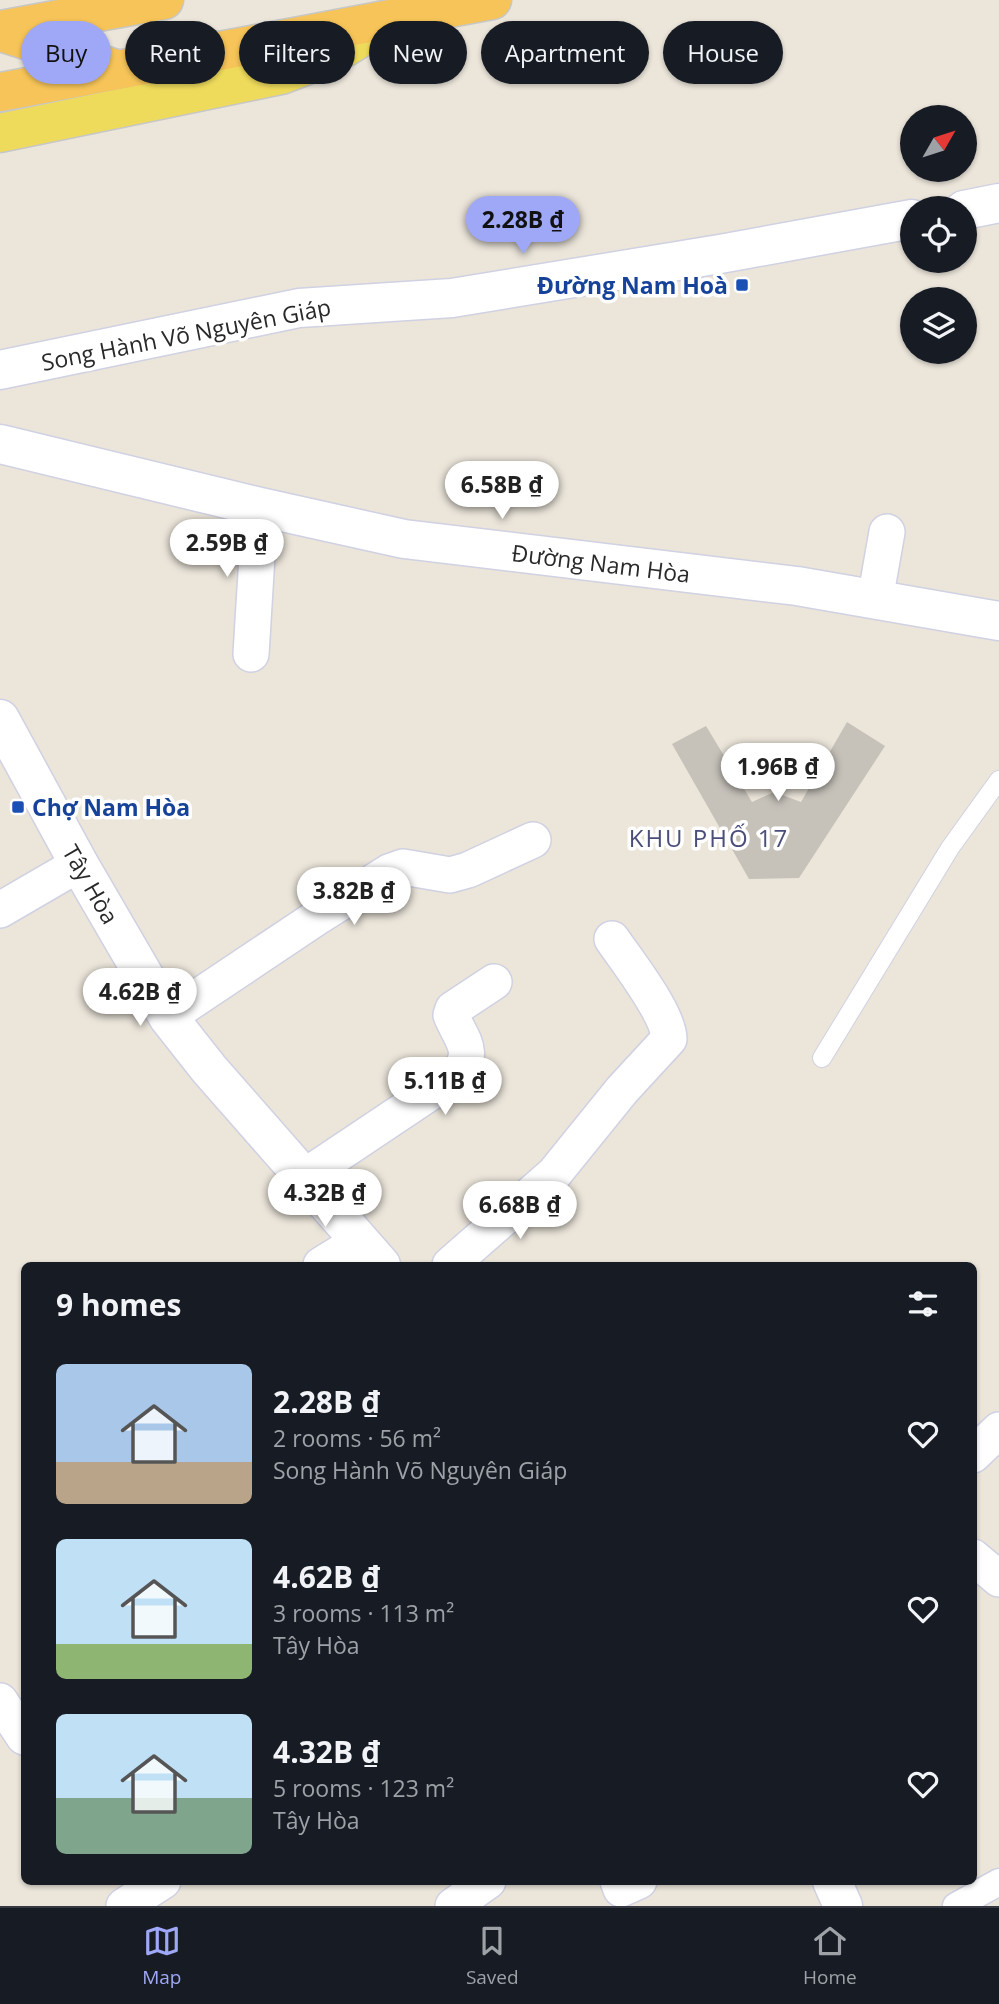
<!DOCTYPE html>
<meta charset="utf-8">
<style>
:root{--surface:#171b24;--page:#20242c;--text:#f1f3f6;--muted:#9ea1a6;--line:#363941;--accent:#9fa8f7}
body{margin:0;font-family:"Open Sans",sans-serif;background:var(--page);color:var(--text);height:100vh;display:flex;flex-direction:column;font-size:26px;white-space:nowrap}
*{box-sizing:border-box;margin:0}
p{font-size:23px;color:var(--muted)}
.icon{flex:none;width:38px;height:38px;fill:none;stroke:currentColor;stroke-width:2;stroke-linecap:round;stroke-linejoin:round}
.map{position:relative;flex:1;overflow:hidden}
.panel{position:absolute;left:21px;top:1262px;width:956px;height:623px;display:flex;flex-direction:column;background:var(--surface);border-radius:10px;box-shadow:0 2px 5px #0004}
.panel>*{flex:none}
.banner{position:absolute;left:21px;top:21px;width:957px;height:63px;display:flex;gap:14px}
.needle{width:46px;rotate:51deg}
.controls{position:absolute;left:900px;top:105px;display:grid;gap:14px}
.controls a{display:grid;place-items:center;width:77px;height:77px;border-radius:50%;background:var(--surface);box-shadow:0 2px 5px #0004;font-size:35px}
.price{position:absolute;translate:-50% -60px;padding:0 16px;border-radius:24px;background:#fff;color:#222;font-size:23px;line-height:46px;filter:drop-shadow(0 2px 4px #0008)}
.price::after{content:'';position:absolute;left:50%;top:42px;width:21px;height:16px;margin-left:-10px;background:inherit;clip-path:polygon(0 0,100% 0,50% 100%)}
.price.on{background:var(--accent);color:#111}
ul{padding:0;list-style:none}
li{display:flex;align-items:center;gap:21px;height:175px;padding:0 35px}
li span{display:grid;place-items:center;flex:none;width:196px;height:140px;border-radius:10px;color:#555}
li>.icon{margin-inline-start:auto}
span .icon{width:84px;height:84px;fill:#fffc;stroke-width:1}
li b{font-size:30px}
h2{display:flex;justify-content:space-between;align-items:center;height:84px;padding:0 35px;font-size:30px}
.chip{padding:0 24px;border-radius:32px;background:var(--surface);box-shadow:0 2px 5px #0004;font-size:24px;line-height:63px}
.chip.on{background:var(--accent);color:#111}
.tab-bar{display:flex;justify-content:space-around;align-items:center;height:98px;border-top:2px solid var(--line);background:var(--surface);font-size:19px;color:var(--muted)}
.tab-bar a{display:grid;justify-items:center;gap:4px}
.tab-bar .on{color:var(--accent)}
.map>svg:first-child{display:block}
.building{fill:#c6c2ba}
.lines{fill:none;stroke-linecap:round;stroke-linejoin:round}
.service-casing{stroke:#d0d1e2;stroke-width:20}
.pedestrian-casing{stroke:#d0d1e2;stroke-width:29}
.minor-casing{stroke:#d0d1e2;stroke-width:38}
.tertiary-casing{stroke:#d0d1e2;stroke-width:41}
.secondary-casing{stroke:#d0d1e2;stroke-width:41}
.primary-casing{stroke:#c7c7c7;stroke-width:41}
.trunk-casing{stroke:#c7c7c7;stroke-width:41}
.service{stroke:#fff;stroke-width:18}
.pedestrian{stroke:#fff;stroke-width:26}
.minor{stroke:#fff;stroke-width:35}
.tertiary{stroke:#fff;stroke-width:38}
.secondary{stroke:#fff;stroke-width:38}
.primary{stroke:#efdb5b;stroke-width:38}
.trunk{stroke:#f6c458;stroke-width:38}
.transit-dot{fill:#1a4fb4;stroke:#fff;stroke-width:2.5}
.labels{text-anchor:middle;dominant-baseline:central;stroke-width:7;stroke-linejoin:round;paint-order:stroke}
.transit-label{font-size:23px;font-weight:bold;fill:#164399;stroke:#fff;text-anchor:end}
.street-label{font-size:23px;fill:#292929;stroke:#fff}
.neighbourhood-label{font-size:24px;letter-spacing:2px;fill:#4a4e79;stroke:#fff}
</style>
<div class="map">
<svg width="999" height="1906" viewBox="0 0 999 1906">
<rect width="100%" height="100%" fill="#ebe5da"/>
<path class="building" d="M 847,722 L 885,746 L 799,878 L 749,879 L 672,744 L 706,726 L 752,802 L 774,792 L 801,802 Z"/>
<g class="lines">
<g class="service-casing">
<path id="service" d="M 822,1058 L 950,848 L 999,780"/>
</g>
<g class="pedestrian-casing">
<path id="pedestrian" d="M 956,1906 L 999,1882"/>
</g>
<g class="minor-casing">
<path id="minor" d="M 875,600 L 887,532
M 251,654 L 260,507
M 0,910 L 79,864
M 168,1017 L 316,918 L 389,872 L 403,867 L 450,875 L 468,870 L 533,840
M 304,1177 L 455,1076 C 478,1052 461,1040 451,1015 L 453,1009 L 494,982
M 321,1265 L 360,1241
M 450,1265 L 554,1174 L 622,1090 L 669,1039 C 669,1014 627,961 612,939
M 973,1455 L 999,1430
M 973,1557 L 999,1579
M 0,1701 L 24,1737
M 618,1881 L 621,1889 L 639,1881
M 124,1906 L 163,1881
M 453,1906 L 488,1881"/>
</g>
<g class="tertiary-casing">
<path id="tertiary" d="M 0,444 L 260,507 L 404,539 L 797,586 L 999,621"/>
</g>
<g class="secondary-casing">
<path id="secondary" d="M 964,210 L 999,203
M 0,370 L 299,308 L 452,298 L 720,254 L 912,219
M 0,719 L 79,864 L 168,1017 L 209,1069 L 381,1265
M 832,1881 L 843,1906"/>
</g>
<g class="primary-casing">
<path id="primary" d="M 0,133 L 281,75 L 331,56 L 357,40 L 380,21"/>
</g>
<g class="trunk-casing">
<path id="trunk" d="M 0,30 L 164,0
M 4,33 L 113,68
M 0,92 L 492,0"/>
</g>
<use href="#service" class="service"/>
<use href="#pedestrian" class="pedestrian"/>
<use href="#minor" class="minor"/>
<use href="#tertiary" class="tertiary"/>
<use href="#secondary" class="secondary"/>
<use href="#primary" class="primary"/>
<use href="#trunk" class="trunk"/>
</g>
<g class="transit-dot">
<rect x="735" y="278" width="14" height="14" rx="3.5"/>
<rect x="11" y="800" width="14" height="14" rx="3.5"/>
</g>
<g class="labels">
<g class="transit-label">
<text x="728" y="285">Đường Nam Hoà</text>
<text x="32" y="807" text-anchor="start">Chợ Nam Hòa</text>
</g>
<g class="street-label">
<text transform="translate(186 334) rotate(-11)">Song Hành Võ Nguyên Giáp</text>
<text transform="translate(601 563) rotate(7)">Đường Nam Hòa</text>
<text transform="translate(91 884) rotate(60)">Tây Hòa</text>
</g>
<g class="neighbourhood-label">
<text x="709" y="837">KHU PHỐ 17</text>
</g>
</g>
</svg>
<div class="controls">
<a><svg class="needle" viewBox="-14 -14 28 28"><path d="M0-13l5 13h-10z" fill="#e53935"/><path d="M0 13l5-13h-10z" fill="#9ea1a6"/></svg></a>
<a><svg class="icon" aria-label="locate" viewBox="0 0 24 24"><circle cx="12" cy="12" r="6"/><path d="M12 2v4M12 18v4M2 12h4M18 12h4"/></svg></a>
<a><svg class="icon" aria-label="layers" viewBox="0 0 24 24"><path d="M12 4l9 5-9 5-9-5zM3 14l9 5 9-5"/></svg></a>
</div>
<b class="price on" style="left:523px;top:256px">2.28B ₫</b>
<b class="price" style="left:502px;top:521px">6.58B ₫</b>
<b class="price" style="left:227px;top:579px">2.59B ₫</b>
<b class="price" style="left:778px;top:803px">1.96B ₫</b>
<b class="price" style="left:354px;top:927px">3.82B ₫</b>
<b class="price" style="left:140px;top:1028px">4.62B ₫</b>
<b class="price" style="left:445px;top:1117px">5.11B ₫</b>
<b class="price" style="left:325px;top:1229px">4.32B ₫</b>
<b class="price" style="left:520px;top:1241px">6.68B ₫</b>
<div class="banner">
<a class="chip on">Buy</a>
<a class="chip">Rent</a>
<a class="chip">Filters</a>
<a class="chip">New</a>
<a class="chip">Apartment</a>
<a class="chip">House</a>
</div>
<section class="panel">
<h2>9 homes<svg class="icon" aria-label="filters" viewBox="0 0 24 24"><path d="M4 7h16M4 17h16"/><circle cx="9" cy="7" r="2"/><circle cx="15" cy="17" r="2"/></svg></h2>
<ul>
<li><span style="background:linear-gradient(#a9c7e8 70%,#b9a48a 0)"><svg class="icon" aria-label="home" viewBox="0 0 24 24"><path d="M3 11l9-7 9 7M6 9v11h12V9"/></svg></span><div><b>2.28B ₫</b><p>2 rooms · 56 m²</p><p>Song Hành Võ Nguyên Giáp</p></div><svg class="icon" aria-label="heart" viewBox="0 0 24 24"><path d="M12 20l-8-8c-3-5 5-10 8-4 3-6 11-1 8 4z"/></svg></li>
<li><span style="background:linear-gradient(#bfe0f5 75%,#8fb573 0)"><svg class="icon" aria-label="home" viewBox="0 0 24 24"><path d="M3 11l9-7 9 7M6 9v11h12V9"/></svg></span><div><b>4.62B ₫</b><p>3 rooms · 113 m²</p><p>Tây Hòa</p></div><svg class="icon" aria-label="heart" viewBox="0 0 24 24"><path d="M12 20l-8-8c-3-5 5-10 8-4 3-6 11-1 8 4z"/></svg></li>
<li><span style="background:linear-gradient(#bfe0f5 60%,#7fa58c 0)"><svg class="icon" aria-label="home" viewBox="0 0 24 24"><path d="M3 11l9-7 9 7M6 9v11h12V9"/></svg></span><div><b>4.32B ₫</b><p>5 rooms · 123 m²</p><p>Tây Hòa</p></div><svg class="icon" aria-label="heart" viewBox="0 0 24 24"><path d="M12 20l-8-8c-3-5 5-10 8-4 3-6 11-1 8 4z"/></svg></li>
</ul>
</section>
</div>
<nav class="tab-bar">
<a class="on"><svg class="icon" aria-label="map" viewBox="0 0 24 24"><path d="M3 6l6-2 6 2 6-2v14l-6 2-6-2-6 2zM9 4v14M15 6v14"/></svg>Map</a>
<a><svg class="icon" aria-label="saved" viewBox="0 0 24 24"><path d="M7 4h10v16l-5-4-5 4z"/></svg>Saved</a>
<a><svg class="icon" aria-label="home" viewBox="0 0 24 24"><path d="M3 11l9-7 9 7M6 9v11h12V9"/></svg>Home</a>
</nav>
